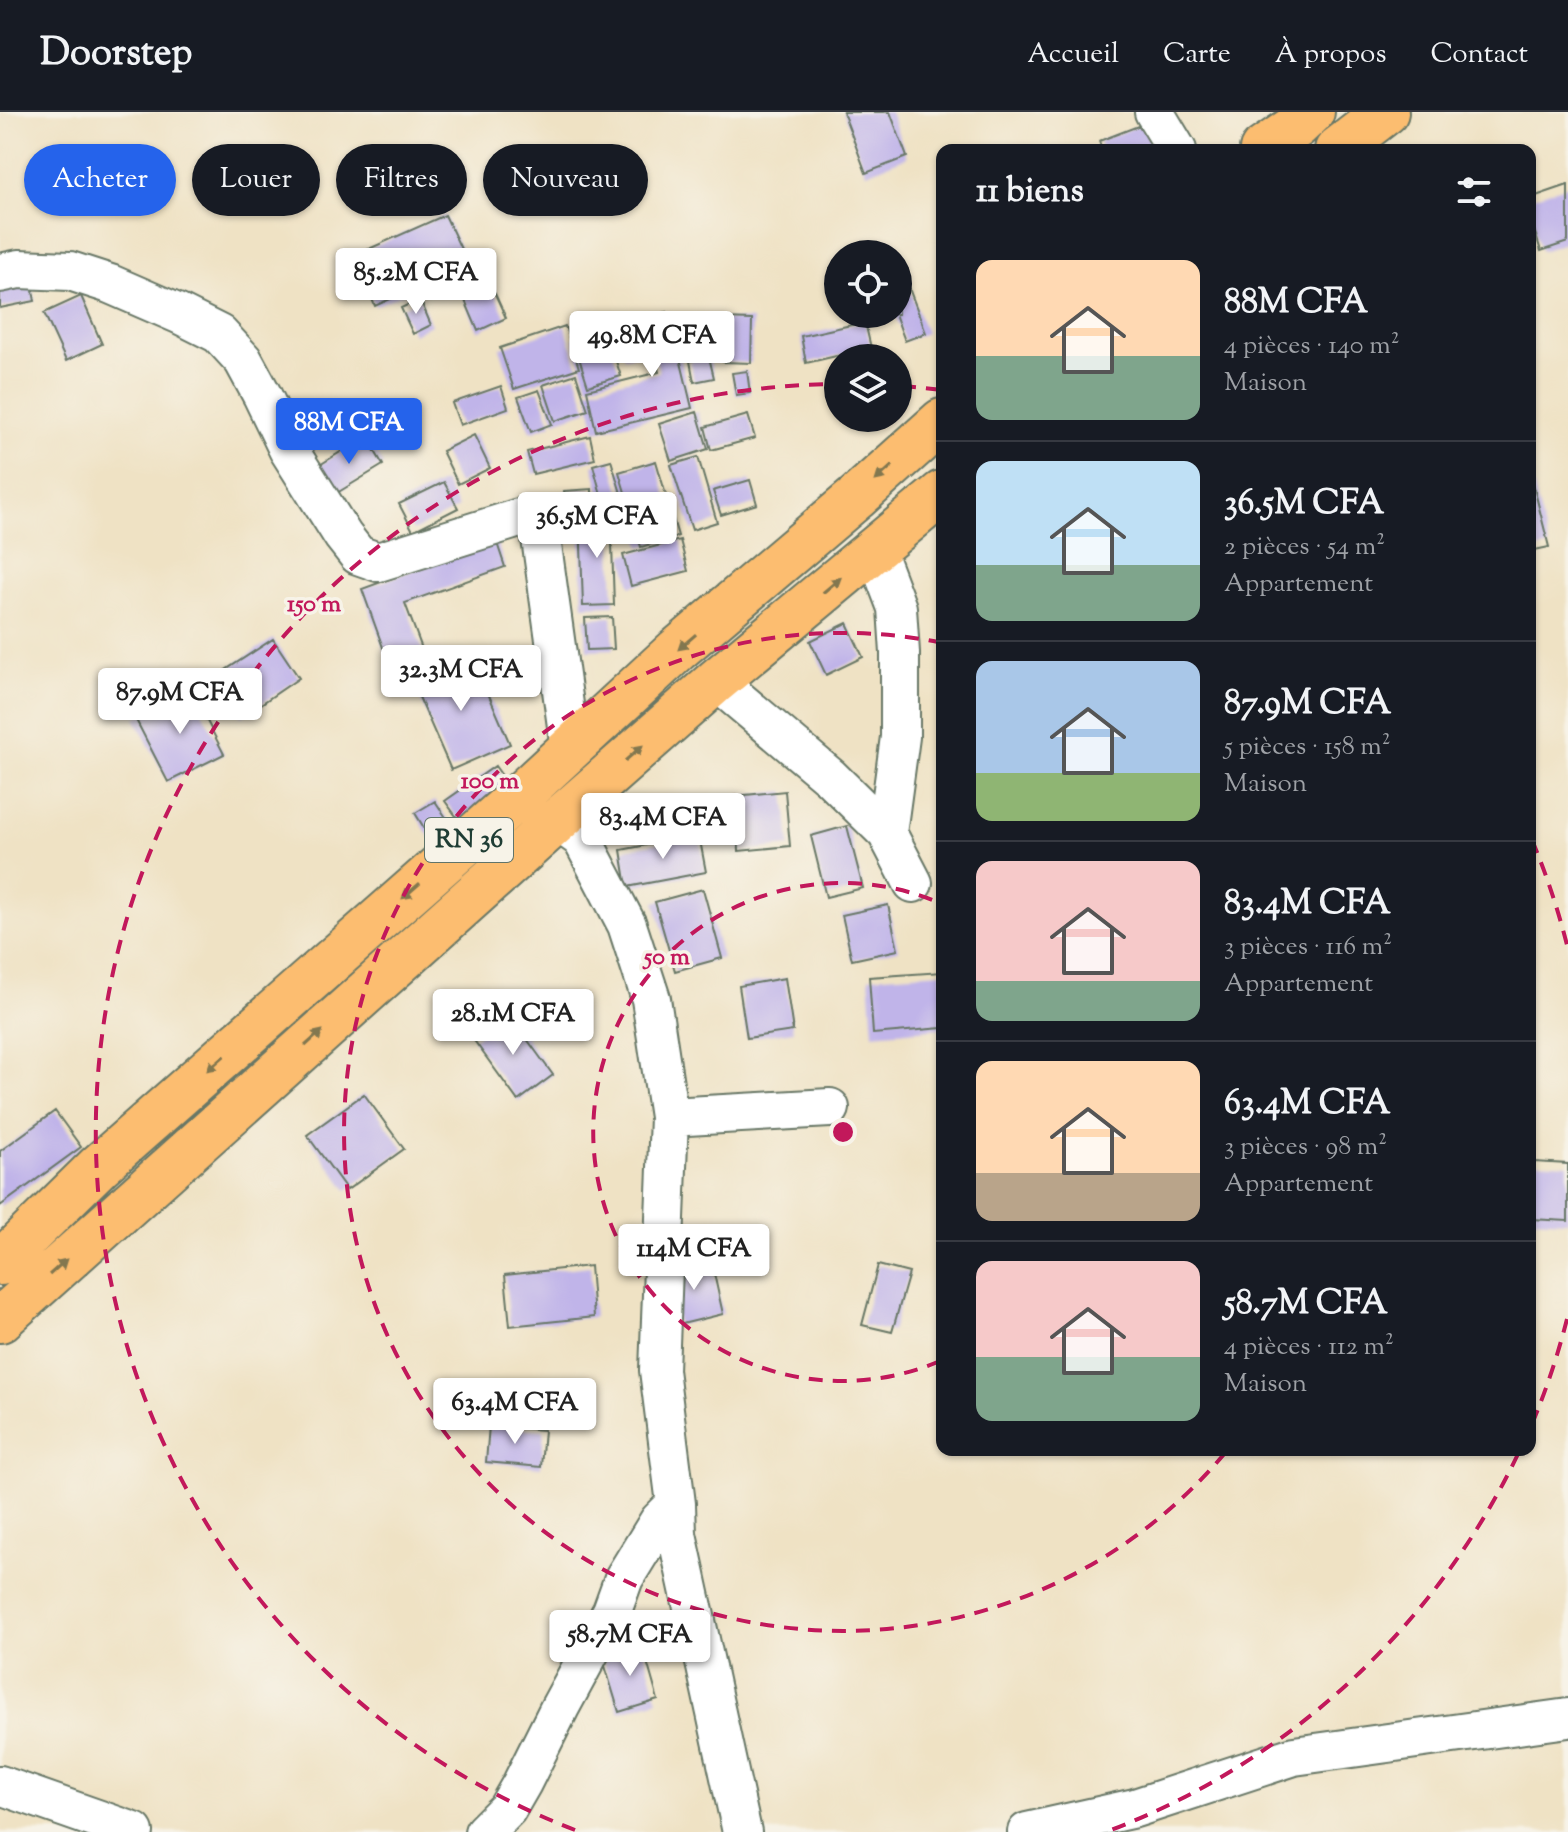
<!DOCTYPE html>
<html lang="fr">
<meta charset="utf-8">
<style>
:root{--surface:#171b24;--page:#242831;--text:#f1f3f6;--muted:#9ea1a6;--line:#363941;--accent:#2563eb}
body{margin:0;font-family:"Sorts Mill Goudy",serif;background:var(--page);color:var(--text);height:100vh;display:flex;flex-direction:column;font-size:30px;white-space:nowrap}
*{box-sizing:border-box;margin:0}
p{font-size:26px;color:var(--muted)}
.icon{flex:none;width:44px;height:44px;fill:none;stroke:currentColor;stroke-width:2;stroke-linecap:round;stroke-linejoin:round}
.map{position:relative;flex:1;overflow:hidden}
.sheet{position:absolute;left:936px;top:32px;width:600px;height:1312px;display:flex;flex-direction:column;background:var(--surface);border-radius:16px;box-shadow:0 2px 6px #0004}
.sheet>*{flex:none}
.guide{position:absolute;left:24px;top:32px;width:760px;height:72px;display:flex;gap:16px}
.controls{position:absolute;left:824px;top:128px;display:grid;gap:16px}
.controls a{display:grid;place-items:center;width:88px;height:88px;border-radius:50%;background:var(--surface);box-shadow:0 2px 6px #0004;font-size:40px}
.price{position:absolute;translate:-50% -68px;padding:0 18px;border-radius:8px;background:#fff;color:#222;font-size:26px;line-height:52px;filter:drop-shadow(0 2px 4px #0008)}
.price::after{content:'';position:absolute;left:50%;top:48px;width:24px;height:18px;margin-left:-12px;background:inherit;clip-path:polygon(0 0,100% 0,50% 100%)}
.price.current{background:var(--accent);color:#fff}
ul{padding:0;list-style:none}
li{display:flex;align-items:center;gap:24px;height:200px;padding:0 40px}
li+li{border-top:2px solid var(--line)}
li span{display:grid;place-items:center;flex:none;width:224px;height:160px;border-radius:16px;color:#555}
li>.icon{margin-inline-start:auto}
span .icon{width:96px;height:96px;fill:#fffc;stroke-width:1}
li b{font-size:34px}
h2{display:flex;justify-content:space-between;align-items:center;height:96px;padding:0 40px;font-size:34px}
.pill{padding:0 28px;border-radius:36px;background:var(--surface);box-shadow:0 2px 6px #0004;font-size:28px;line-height:72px}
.pill.current{background:var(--accent);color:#fff}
header{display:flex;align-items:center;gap:48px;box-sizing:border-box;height:112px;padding:0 40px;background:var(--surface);border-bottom:2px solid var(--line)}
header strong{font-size:38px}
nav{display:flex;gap:44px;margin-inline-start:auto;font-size:28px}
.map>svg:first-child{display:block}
.building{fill:#c0b4e9}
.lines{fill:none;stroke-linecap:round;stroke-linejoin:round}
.street-casing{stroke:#687766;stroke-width:42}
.primary-casing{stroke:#687766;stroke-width:48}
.street{stroke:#fff;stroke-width:38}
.primary{stroke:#fcbd6f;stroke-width:44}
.oneway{fill:#82774f}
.ring{fill:none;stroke:#c2185b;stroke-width:4;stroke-dasharray:14 10}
.labels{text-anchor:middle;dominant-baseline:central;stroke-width:7;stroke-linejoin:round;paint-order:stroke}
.shield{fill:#f7f3e8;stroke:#60746a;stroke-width:2}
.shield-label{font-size:26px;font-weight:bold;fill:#1f3d34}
.centre{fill:#c2185b;stroke:#f7f3e8;stroke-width:4}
.ring-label{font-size:24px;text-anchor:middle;font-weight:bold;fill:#c2185b;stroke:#f7f3e8;stroke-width:7;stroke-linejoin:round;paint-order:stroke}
</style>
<header>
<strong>Doorstep</strong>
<nav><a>Accueil</a><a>Carte</a><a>À propos</a><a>Contact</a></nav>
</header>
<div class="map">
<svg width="1568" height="1720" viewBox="0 0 1568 1720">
<rect width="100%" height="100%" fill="#f7f3e8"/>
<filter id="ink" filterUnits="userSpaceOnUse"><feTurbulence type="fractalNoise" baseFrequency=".0125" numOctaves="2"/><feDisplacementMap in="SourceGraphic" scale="16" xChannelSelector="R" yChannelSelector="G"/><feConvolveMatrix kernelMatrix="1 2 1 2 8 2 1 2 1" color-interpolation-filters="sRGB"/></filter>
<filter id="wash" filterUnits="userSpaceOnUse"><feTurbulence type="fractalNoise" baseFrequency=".006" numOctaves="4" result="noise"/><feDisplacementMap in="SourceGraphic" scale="32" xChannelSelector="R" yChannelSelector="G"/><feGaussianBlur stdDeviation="1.8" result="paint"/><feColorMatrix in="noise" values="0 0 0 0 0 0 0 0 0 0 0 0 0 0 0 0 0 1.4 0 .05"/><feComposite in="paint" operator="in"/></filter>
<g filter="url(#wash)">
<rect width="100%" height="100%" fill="#efe2c4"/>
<g id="blocks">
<path class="building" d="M 843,0 L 890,0 L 907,45 L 866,61 Z
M 1151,9 L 1160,33 L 1145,38 L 1102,38 L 1099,29 Z
M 1568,73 L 1568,130 L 1541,139 L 1530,105 L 1530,86 Z
M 445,103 L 468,152 L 375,194 L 353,144 Z
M 31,168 L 35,189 L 0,196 L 0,174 Z
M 907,171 L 926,221 L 905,229 L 895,202 L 898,202 L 898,175 Z
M 491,173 L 506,206 L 478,219 L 464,186 Z
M 81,184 L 102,232 L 66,249 L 44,201 Z
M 420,187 L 431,213 L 413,222 L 401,196 Z
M 667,200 L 671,217 L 707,208 L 712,234 L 679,242 L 692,296 L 596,319 L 587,278 L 659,260 L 646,205 Z
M 724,207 L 752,208 L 751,251 L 723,250 Z
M 865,210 L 871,236 L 806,251 L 801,224 Z
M 637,211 L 644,241 L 624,245 L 618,215 Z
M 565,214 L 579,256 L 514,277 L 500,236 Z
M 605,217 L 621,264 L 588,274 L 573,227 Z
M 709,245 L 714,266 L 694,270 L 690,249 Z
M 747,259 L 750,281 L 736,283 L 732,261 Z
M 576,262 L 588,298 L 555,309 L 543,273 Z
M 501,274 L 508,296 L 460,313 L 452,291 Z
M 539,278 L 552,312 L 531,320 L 518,285 Z
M 697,300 L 708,337 L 671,349 L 659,312 Z
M 748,303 L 755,326 L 711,338 L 705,315 Z
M 474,323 L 490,356 L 458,372 L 442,339 Z
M 366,324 L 383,353 L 332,384 L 315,356 Z
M 590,324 L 595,347 L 533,362 L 527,340 Z
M 698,345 L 717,410 L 692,418 L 671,353 Z
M 611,348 L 623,388 L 604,394 L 593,353 Z
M 656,349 L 678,424 L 641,435 L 619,360 Z
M 1530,360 L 1549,435 L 1530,439 Z
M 750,368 L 757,392 L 721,403 L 713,379 Z
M 444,370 L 458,396 L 413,419 L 399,392 Z
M 592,377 L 592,392 L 565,393 L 564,379 Z
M 611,402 L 614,493 L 583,494 L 580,403 Z
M 496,428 L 505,455 L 405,491 L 428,553 L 394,566 L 362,477 Z
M 680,428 L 688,459 L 631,474 L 623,443 Z
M 612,505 L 614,537 L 587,538 L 585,506 Z
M 847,511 L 863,545 L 826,563 L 810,529 Z
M 273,527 L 299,566 L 242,605 L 215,565 Z
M 472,544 L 510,632 L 451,658 L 412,569 Z
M 191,578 L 224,642 L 168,670 L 135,606 Z
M 495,654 L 514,680 L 464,715 L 445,689 Z
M 785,679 L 790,734 L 739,739 L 735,684 Z
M 435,689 L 455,719 L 434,732 L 415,701 Z
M 847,714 L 863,776 L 826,785 L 811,724 Z
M 699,723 L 706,760 L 627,775 L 621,738 Z
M 703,777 L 722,846 L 675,859 L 655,790 Z
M 888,793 L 898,838 L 852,848 L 842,803 Z
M 942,860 L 942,916 L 873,922 L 869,865 Z
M 785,866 L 793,919 L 747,926 L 739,874 Z
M 508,901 L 553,963 L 518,989 L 473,927 Z
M 364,982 L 404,1037 L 347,1078 L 307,1023 Z
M 55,999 L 81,1035 L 0,1094 L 0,1039 Z
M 1534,1050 L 1568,1052 L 1568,1109 L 1531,1107 Z
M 711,1148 L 723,1202 L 678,1213 L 666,1158 Z
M 878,1153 L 909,1161 L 892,1220 L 862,1213 Z
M 590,1154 L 594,1205 L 510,1214 L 505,1163 Z
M 498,1279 L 544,1281 L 543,1300 L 497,1298 Z
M 489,1314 L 544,1318 L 541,1355 L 486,1350 Z
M 642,1532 L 658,1588 L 619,1600 L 602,1544 Z"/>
</g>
</g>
<g filter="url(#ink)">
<use href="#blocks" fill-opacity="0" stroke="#687766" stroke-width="2"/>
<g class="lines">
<g class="street-casing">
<path id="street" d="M 1154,0 L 1177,38
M 0,161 L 19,157 L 70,159 L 110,172 L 179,202 L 219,222 L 243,248 L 262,283 L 288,337 L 343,424 L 358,443 L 378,450 L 519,406 L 532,409 L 540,419 L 570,636
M 875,438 L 897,496 L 900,541 L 900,625 L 887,721
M 716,569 L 830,665 L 887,721 L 913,771
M 557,709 L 582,727 L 627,813 L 651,887 L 669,1005 L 659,1258 L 676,1392 L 677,1422 L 742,1720
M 669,1005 L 830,996
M 0,1673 L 134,1720
M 484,1720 L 507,1697 L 522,1671 L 560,1595 L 612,1499 L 624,1466 L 659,1409 L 676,1392
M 1027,1720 L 1135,1696 L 1294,1644 L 1568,1606"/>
</g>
<g class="primary-casing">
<path id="primary" d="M 1262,38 L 1297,14 L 1312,0
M 1337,38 L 1386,0
M 0,1151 L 99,1054 L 518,685 L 677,538 L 856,386 L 942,309
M 0,1208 L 557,709 L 716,569 L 942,381"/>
</g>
<use href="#street" class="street"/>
<use href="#primary" class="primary"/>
</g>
<defs><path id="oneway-solid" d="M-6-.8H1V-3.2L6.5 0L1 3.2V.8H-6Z" transform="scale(2)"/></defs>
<g class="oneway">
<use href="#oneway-solid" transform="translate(884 361) rotate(138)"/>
<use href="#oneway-solid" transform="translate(832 473) rotate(-40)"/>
<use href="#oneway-solid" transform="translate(687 530) rotate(139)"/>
<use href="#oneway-solid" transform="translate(634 641) rotate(-41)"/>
<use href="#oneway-solid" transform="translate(411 779) rotate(139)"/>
<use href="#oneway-solid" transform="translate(314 926) rotate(-42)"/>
<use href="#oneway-solid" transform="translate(216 951) rotate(139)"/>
<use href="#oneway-solid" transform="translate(58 1155) rotate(-42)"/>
</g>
</g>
<g class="ring">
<path d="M940 1249A249 249 0 1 1 940 791"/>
<path d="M1225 1341A499 499 0 1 1 938 530"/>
<path d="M1567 1207A748 748 0 0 1 1532 1312M1518 1342A748 748 0 0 1 1111 1718M575 1718A748 748 0 0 1 836 272M902 274A748 748 0 0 1 941 278M1532 728A748 748 0 0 1 1567 833"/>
</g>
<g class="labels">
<rect class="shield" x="425" y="706" width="88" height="44" rx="6"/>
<g class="shield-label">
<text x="469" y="728">RN 36</text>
</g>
</g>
<circle cx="843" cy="1020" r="12" class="centre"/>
<g class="ring-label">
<text x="314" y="499">150 m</text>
<text x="490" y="676">100 m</text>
<text x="667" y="852">50 m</text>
</g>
</svg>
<div class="controls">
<a><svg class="icon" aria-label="locate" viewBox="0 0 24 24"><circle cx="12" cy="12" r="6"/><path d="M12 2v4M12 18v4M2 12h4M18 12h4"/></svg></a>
<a><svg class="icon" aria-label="layers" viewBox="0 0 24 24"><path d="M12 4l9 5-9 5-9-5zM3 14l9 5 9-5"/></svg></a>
</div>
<b class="price" style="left:416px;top:204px">85.2M CFA</b>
<b class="price" style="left:652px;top:267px">49.8M CFA</b>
<b class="price current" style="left:349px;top:354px">88M CFA</b>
<b class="price" style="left:597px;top:448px">36.5M CFA</b>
<b class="price" style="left:461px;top:601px">32.3M CFA</b>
<b class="price" style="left:180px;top:624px">87.9M CFA</b>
<b class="price" style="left:663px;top:749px">83.4M CFA</b>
<b class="price" style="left:513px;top:945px">28.1M CFA</b>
<b class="price" style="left:694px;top:1180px">114M CFA</b>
<b class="price" style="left:515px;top:1334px">63.4M CFA</b>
<b class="price" style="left:630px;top:1566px">58.7M CFA</b>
<div class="guide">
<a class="pill current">Acheter</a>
<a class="pill">Louer</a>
<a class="pill">Filtres</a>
<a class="pill">Nouveau</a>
</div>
<section class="sheet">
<h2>11 biens<svg class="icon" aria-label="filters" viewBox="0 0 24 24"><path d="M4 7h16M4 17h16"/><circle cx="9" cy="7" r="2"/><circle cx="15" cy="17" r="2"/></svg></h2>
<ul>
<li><span style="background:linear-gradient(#ffd9b3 60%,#7fa58c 0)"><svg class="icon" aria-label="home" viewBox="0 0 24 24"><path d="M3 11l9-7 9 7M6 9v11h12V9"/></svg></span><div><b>88M CFA</b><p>4 pièces · 140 m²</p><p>Maison</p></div></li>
<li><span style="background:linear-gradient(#bfe0f5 65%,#7fa58c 0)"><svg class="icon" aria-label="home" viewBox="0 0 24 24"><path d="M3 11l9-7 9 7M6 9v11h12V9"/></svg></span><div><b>36.5M CFA</b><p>2 pièces · 54 m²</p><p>Appartement</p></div></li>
<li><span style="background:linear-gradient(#a9c7e8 70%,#8fb573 0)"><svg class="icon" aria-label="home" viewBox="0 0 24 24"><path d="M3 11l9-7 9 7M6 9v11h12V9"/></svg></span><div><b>87.9M CFA</b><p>5 pièces · 158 m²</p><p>Maison</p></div></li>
<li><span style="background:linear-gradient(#f6c9c9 75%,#7fa58c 0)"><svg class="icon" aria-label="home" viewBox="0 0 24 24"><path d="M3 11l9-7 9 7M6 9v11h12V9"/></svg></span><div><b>83.4M CFA</b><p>3 pièces · 116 m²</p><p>Appartement</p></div></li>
<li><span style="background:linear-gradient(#ffd9b3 70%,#b9a48a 0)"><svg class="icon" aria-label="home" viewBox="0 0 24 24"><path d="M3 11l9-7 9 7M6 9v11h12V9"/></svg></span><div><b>63.4M CFA</b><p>3 pièces · 98 m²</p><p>Appartement</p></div></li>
<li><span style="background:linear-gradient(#f6c9c9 60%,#7fa58c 0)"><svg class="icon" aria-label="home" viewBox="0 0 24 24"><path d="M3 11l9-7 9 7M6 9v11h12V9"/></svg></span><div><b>58.7M CFA</b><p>4 pièces · 112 m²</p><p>Maison</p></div></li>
</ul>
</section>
</div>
